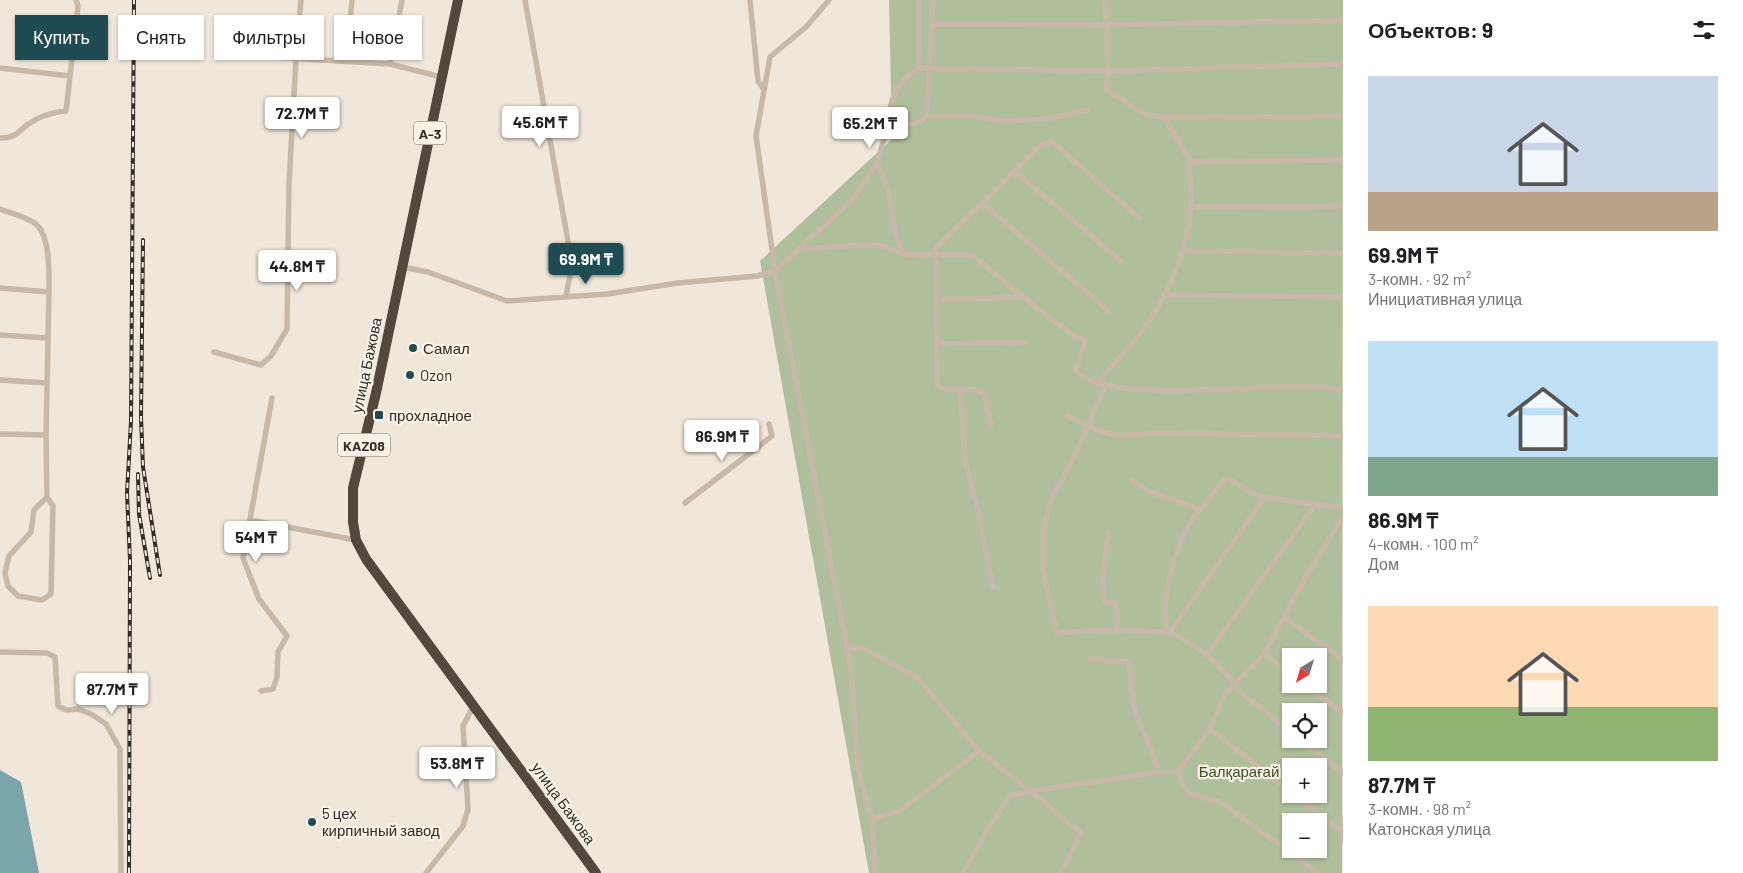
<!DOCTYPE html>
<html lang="ru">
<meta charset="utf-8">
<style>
:root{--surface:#fff;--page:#f6f6f6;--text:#202124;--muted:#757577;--accent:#1f4b53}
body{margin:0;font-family:Barlow,sans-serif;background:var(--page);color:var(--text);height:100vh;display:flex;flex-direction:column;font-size:19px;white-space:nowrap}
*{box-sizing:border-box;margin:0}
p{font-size:16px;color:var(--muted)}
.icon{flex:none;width:28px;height:28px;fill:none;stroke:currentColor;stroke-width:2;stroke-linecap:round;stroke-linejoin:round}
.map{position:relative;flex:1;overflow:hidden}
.drawer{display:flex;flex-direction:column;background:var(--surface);width:400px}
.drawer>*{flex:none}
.guide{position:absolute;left:15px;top:15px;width:475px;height:45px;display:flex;gap:10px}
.needle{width:32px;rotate:218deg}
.fabs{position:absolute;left:1282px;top:648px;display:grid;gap:10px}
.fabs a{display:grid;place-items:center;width:45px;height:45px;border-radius:0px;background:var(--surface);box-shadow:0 1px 4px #0004;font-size:25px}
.price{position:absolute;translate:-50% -42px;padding:0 11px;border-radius:5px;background:#fff;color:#222;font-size:16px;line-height:32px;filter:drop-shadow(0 1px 2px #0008)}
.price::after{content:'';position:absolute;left:50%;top:30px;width:15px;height:11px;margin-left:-8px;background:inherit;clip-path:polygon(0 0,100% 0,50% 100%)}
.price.selected{background:var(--accent);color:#fff}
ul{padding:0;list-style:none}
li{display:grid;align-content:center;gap:10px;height:265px;padding:0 25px}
li span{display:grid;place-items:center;height:155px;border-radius:0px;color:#555}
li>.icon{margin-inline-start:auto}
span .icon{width:90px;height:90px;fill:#fffc;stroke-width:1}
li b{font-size:21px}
h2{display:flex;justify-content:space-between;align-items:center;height:60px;padding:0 25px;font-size:21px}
.pill{padding:0 18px;border-radius:0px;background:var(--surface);box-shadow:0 1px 4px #0004;font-size:18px;line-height:45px}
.pill.selected{background:var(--accent);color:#fff}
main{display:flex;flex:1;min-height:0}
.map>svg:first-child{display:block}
.green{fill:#afbe9b;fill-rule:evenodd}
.water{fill:#7aa6ab}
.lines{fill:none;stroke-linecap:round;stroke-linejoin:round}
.street{stroke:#c7b8a7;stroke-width:5.5}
.highway{stroke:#54473e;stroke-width:10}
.rail-casing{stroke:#342c27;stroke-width:4}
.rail{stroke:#f8f1e6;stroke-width:2;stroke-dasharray:5.5;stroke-linecap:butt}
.poi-dot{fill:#1f4b53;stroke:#f8f1e6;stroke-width:2}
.labels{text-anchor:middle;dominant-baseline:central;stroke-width:4.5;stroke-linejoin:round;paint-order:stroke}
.shield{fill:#f8f1e6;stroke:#6f6760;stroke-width:1}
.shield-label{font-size:14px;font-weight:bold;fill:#342c27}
.poi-label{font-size:15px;fill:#342c27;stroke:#f8f1e6;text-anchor:start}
.street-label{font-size:15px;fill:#342c27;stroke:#f8f1e6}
.park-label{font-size:15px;fill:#40512c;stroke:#f8f1e6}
</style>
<main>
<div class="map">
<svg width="1343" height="873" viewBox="0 0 1343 873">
<rect width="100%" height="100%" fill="#f0e7da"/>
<path class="green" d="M 889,0 L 1343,0 L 1342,873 L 869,873 L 760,261 L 892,139 ZM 1291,656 L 1319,656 L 1319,684 L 1291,684 ZM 1291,711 L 1319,711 L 1319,739 L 1291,739 ZM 1291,766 L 1319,766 L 1319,794 L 1291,794 ZM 1291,821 L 1319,821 L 1319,849 L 1291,849 Z"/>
<path class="water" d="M 0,770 L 21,782 L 39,873 L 0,873 Z"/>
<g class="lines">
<path class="street" d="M 525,0 L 569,247 L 571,271 L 566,296
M 750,0 L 758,81 L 764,90
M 829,0 L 807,26 L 770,57 L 756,136 L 775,271 L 851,668 L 858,770 L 872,819 L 875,873
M 919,0 L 919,68
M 1105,0 L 1108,71 L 1106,89 L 1146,115 L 1164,117 L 1191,162 L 1188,167 C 1201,220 1174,288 1142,331 C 1130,348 1113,363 1100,380 L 1105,387 L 1071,464 L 1051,498 L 1043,532 L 1043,571 L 1057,633 L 1104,630 L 1167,632 C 1160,601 1174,550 1190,523 C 1200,508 1213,495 1224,480 L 1230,479 L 1247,490 L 1262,497 L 1343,508
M 933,24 L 1106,25 L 1343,20
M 218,54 L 390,64 L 441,77
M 346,60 L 352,0
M 390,64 L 402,0
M 0,68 L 70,76
M 927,116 L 973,116 L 1006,121 L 1047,119 L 1088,110
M 1164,117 L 1343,116
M 886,132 C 890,102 892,86 919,68 L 1108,71 L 1343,64
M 0,138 C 14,139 18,132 28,124 C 40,116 52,112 66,111 L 78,6 L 76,0
M 1191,162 L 1343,160
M 877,163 C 895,194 888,223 903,254
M 1011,175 L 1037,148 L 1051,141 L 1139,218
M 982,203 L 1110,312
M 1193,207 L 1343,206
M 0,209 C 11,213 23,216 33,222 C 51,232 49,274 49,292
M 799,249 L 861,245 L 883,246 L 903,254 L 972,255 L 1038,309 L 1077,338 L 1085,340 L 1076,371 C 1111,409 1287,377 1343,390
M 1183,251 L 1343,253
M 402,267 L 428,272 L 507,301 L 607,294 L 678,283 L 757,276 L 775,271 L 853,199 L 877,163 L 886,132 L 891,128 L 920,122 L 927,116 L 933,0
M 0,288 L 49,292 L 46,435 L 0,434
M 1164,295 L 1343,297
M 937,300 L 1022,297
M 0,335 L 48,338
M 937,344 L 1026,342
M 214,352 L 261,365 L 271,356 L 287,329 L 289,184 L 296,58 L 301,0
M 0,380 L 47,383
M 960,389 L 977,390 L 984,393 L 991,425
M 1067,416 L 1103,432 L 1121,436 L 1154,433 L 1343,436
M 46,435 L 47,497 L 53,506 L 51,594 L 42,600 L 18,596 L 8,586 L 5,573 L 9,556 L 31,532 L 34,510 L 47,497
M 1132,481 L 1148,491 L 1193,507 L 1199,511
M 685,503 L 772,436 L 769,424
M 250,520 L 356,540
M 1108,533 L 1103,578 L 1104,599 L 1105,602 L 1113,602 L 1117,610 L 1118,630
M 993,588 L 978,511 L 965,461 L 960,389 L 942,388 L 937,385 L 936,248 L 1011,175 L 1019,175 L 1121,261
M 1284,617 L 1343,660
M 1167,632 C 1181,633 1233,672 1233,686 L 1291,732
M 1170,632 L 1265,497
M 846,646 L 867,650 L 917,677 L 979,751 L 1040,798 L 1056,813 L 1081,833 L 1061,873
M 0,652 L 47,653 L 55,657 L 58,706 L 66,710 L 78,709 L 91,714 L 106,724 L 120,749 L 121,873
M 1264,654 L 1291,674
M 1206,656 L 1315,505
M 1090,659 L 1129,662 C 1131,682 1131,704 1140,724 C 1147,741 1155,754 1158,772
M 1304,684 L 1343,713
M 261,691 L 273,689 L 277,677 L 278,652 L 287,636 L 259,599 L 243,558 L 272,398
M 1210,729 L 1291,792
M 1300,739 L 1343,773
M 1178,771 L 1184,788 L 1190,794 L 1221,802 L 1318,873
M 1293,794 L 1342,832
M 1343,818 L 1343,841
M 872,819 L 899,811 L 979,751
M 426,873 L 463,826 L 468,809 L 463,726 L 474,705
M 963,873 L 990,825 L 1010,796 L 1032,791 L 1160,772 L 1178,771 L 1210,729 L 1225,694 L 1264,654 L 1305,578 L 1343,516"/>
<path class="highway" d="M 458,0 L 376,393 L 353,488 L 353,522 L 356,540 L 366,559 L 596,873"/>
<g class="rail-casing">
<path id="rail" d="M 143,240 L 141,417 L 143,467 L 160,575
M 138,474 L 139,514 L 150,578
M 129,873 L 130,560 L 127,493 L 131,421 L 134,0"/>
</g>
<use href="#rail" class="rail"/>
</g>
<g class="poi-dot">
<circle cx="413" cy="348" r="5"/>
<circle cx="410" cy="375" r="5"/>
<rect x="374" y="410" width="10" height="10" rx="2.5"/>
<circle cx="312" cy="822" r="5"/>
</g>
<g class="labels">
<g class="shield">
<rect x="414" y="121.5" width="32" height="23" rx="4"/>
<rect x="338" y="433.5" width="52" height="23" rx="4"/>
</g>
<g class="shield-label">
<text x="430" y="133">A-3</text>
<text x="364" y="445">KAZ08</text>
</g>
<g class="poi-label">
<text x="423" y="348">Самал</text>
<text x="420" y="375">Ozon</text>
<text x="389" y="415">прохладное</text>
<text x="322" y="813">5 цех<tspan x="322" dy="17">кирпичный завод</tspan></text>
</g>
<g class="street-label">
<text transform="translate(366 365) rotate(-78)">улица Бажова</text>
<text transform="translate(564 803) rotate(54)">улица Бажова</text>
</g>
<g class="park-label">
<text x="1239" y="771">Балқарағай</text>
</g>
</g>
</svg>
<div class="fabs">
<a><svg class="needle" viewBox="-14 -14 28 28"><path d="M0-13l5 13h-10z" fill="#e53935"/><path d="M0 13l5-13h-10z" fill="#757577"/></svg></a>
<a><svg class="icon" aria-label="locate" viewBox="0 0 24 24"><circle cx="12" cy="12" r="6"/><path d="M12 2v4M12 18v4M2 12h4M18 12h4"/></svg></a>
<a>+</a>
<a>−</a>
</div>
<b class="price" style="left:302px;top:139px">72.7M ₸</b>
<b class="price" style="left:540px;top:148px">45.6M ₸</b>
<b class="price" style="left:870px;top:149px">65.2M ₸</b>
<b class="price selected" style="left:586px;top:285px">69.9M ₸</b>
<b class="price" style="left:297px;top:292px">44.8M ₸</b>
<b class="price" style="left:722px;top:462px">86.9M ₸</b>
<b class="price" style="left:256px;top:563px">54M ₸</b>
<b class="price" style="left:112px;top:715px">87.7M ₸</b>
<b class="price" style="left:457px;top:789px">53.8M ₸</b>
<div class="guide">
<a class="pill selected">Купить</a>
<a class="pill">Снять</a>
<a class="pill">Фильтры</a>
<a class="pill">Новое</a>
</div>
</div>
<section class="drawer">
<h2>Объектов: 9<svg class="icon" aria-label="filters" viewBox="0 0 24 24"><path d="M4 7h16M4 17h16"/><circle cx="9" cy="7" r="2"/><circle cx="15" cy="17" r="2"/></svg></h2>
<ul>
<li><span style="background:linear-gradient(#c9d6e8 75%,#b9a48a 0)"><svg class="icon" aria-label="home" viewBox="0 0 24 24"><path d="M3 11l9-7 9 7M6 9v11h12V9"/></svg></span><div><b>69.9M ₸</b><p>3-комн. · 92 m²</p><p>Инициативная улица</p></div></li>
<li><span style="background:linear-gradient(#bfe0f5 75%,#7fa58c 0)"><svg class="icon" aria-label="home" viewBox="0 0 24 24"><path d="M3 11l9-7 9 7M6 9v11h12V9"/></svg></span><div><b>86.9M ₸</b><p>4-комн. · 100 m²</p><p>Дом</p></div></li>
<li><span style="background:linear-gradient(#ffd9b3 65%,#8fb573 0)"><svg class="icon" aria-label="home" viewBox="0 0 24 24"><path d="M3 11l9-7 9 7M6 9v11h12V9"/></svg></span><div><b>87.7M ₸</b><p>3-комн. · 98 m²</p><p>Катонская улица</p></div></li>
</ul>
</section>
</main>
